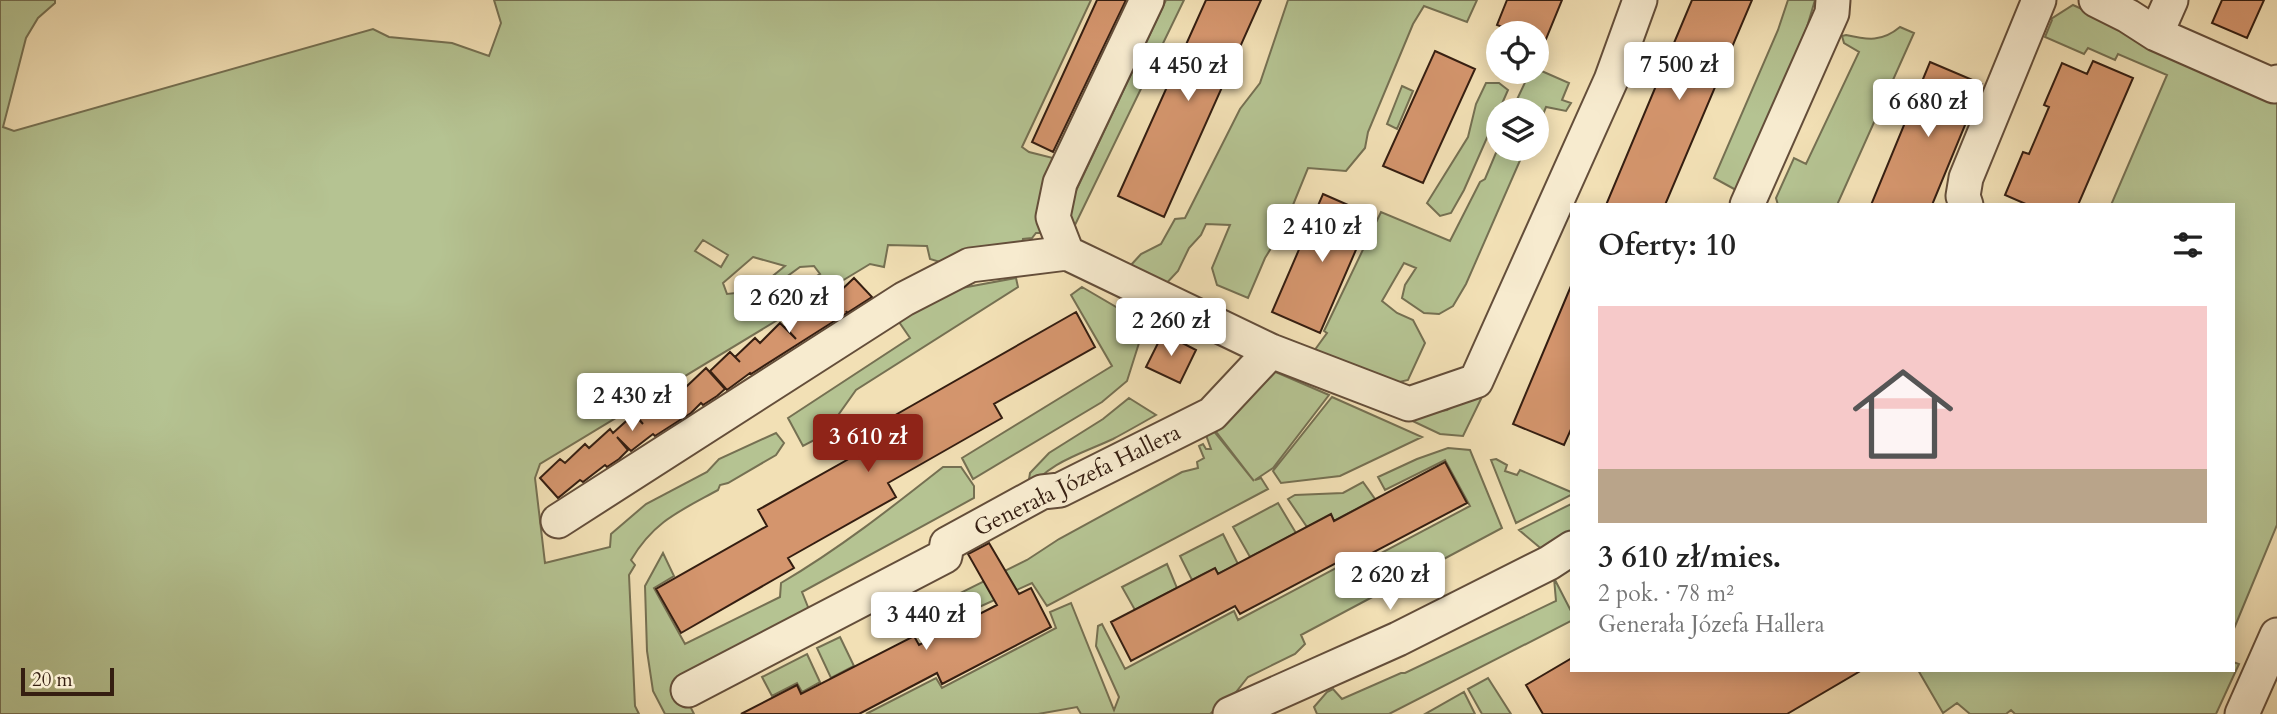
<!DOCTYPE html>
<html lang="pl">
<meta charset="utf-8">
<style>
:root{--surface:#fff;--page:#f6f6f6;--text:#222;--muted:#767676;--accent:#8f2418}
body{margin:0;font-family:Cardo,serif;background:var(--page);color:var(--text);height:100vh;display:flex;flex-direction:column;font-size:26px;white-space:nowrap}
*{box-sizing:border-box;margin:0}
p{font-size:23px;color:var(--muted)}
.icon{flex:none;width:38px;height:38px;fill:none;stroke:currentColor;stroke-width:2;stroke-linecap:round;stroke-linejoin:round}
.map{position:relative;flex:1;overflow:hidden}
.side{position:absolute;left:1570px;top:203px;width:665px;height:469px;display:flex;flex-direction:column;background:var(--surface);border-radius:0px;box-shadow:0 4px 18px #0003}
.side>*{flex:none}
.controls{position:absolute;left:1486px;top:21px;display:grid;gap:14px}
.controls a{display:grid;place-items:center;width:63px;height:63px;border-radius:50%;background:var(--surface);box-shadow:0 4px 18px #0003;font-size:35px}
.scale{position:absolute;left:21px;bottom:18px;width:93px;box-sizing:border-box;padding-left:7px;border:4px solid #351e11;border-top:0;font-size:19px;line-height:24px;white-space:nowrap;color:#351e11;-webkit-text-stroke:5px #f7ebcf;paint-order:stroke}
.price{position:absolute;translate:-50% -60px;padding:0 16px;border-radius:7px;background:#fff;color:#222;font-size:23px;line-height:46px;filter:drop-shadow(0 2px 4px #0008)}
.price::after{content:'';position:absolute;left:50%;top:42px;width:21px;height:16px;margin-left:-10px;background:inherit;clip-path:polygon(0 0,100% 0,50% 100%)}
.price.selected{background:var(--accent);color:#fff}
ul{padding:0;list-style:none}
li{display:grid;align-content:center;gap:14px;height:371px;padding:0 28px}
li span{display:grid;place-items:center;height:217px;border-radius:0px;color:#555}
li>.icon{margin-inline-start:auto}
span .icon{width:126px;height:126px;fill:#fffc;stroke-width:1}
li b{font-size:30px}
h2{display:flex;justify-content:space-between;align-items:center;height:84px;padding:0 28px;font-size:30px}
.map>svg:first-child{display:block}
.green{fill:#b5c392;stroke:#757052;stroke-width:2;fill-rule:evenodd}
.building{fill:#d4956d;stroke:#351e11;stroke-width:2}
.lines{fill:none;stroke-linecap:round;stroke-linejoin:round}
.minor-casing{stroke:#644e3a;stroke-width:37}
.minor{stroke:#f7ebcf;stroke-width:33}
.labels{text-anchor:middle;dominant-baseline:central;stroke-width:5;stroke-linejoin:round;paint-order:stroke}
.street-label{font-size:23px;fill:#351e11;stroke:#f7ebcf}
</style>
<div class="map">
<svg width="2277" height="714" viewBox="0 0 2277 714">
<rect width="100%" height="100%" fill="#f2e0b5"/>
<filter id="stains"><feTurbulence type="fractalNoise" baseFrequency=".00286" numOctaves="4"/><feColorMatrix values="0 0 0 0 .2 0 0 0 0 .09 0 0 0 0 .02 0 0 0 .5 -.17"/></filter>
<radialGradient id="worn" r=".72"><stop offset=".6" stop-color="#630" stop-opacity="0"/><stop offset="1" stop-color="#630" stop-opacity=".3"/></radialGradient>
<path class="green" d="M 0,0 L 55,0 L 55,3 L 38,18 L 26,38 L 3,127 L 14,131 L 373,29 L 389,37 L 452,43 L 489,56 L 501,23 L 494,0 L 1091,0 L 1022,147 L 1029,152 L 1053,158 L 1056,171 L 1044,233 L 1036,233 L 1032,238 L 1023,239 L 1021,253 L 940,262 L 930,259 L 927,246 L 888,245 L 884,267 L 870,264 L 540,464 L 535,478 L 545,563 L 610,547 L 611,534 L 646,504 L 707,472 L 719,459 L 776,433 L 784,443 L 776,455 L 728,483 L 720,485 L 718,490 C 680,511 654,521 631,560 L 635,565 L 629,575 L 635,706 L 639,714 L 0,714 ZM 703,240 L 728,255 L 721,267 L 695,251 ZM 753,257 L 785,266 L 774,275 L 782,280 L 800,267 L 814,266 L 820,274 L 799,286 L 727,294 L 723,283 Z
M 1166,0 L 1184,0 L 1074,227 L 1065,214 Z
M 1288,0 L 1477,0 L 1467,22 L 1424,6 L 1413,24 L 1368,132 L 1365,148 L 1346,171 L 1308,168 L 1284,227 L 1265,258 L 1248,298 L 1217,285 L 1212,268 L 1230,225 L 1206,224 L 1201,235 L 1189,248 L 1178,271 L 1162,288 L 1139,279 L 1131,265 L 1141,254 L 1161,244 L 1175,219 L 1185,218 L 1240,109 L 1260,83 Z
M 1788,0 L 1815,0 L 1807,27 L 1790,68 L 1736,190 L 1714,178 L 1778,30 Z
M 2073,5 L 2277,98 L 2277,525 L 2233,631 L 2233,205 L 2111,205 L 2167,75 L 2118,54 L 2115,60 L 2088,48 L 2084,54 L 2045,37 L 2052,20 L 2051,19 Z
M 1900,27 L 1914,33 L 1837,205 L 1778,205 L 1776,198 L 1794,158 L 1806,164 L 1859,52 L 1844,43 L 1842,36 L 1846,35 C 1868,40 1882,42 1900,27 Z
M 1537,69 L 1569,83 L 1562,100 L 1571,103 L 1566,111 L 1546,107 L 1537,129 L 1536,110 L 1512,110 L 1530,72 L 1536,72 Z
M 1486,83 L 1499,83 L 1508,90 L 1464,190 L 1451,213 L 1440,216 L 1427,203 L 1468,137 L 1476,104 Z
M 1402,86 L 1413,91 L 1397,129 L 1387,124 Z
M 1498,148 L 1525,149 L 1466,284 L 1453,306 L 1439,314 L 1424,313 L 1402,298 L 1405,285 L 1416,268 L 1404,263 L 1382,301 L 1397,313 L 1413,320 L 1425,343 L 1408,380 L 1391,384 L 1314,351 L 1327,333 L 1324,331 L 1381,212 L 1450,241 L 1480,182 L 1485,179 Z
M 1016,278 L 1018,287 L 856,390 L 824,435 L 803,446 L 788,418 L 910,338 L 897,319 L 940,292 Z
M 1082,287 L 1133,317 L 1139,343 L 1127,381 L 1102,402 L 973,479 L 962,458 L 1112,366 L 1071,295 Z
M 1271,370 L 1329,395 L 1273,468 L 1255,480 L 1261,478 L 1268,489 L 1047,606 L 1032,583 L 924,632 L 912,623 L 928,609 L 1027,560 L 1059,539 L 1182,472 L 1198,468 L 1197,462 L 1204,458 L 1199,446 L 1203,444 L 1206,449 L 1211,449 L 1206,435 L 1213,430 L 1254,481 L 1214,429 Z
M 1473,395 L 1481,399 L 1463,436 L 1440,434 L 1402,416 L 1447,410 Z
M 1332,397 L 1422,437 L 1340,476 L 1281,483 L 1273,471 Z
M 1129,398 L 1156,415 C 1142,423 1128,431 1113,439 C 1081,454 1048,462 1027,492 L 1030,473 L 1049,453 L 1103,419 Z
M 1448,448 L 1470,450 L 1502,528 L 1301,635 L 1305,644 L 1295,654 L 1248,677 L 1236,692 L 1210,714 L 1081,714 L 1077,707 L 1038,714 L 866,714 L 936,678 L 942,688 L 1056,628 L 1050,612 L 1071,603 L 1114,710 L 1119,697 L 1096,646 L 1098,626 L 1102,624 L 1125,669 L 1234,611 L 1238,620 L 1351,560 L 1355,567 L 1470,506 L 1445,460 L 1385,490 L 1378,477 L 1417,459 Z
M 1496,459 L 1507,465 L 1505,471 L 1517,475 L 1520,470 L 1571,492 L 1571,495 L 1516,523 L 1491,460 Z
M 943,467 L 961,467 L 974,486 L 974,498 L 802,592 L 810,612 L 681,688 L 694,714 L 665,714 L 653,691 L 647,651 L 645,586 L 663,553 L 674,576 L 654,588 L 685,644 L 780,597 L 781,583 C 839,549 891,508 943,467 Z
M 1363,482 L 1375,499 L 1334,521 L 1331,515 L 1307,527 L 1288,499 L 1295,495 L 1343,493 Z
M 1278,503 L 1296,533 L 1250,557 L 1233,527 Z
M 1571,504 L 1571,535 L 1544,551 L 1519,530 Z
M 1223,534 L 1238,564 L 1218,574 L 1215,568 L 1192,580 L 1180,556 Z
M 1167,564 L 1177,588 L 1135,610 L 1122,587 Z
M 1554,578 L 1571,611 L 1571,621 L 1389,714 L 1317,714 L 1314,707 L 1327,692 L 1333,689 L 1342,699 L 1401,673 L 1405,673 L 1556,601 Z
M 840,637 L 854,666 L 831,678 L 817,648 Z
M 807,654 L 820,682 L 802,692 L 797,683 L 772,696 L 762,677 Z
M 2233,662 L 2239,664 L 2216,714 L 2015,714 L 2011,710 L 2006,714 L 1970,714 L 1957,703 L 1943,713 L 1918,670 L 2233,670 Z
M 1488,678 L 1511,714 L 1482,714 L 1468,689 Z
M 1464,692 L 1475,714 L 1425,714 Z"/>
<path class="building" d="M 1097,0 L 1126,0 L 1053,152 L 1032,142 Z
M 1206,0 L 1261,0 L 1164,217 L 1118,196 Z
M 1507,0 L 1562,0 L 1544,44 L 1536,41 L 1536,33 L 1518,33 L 1497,25 Z
M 1692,0 L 1752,0 L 1665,205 L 1606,205 Z
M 2222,0 L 2264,0 L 2247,38 L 2212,23 Z
M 1435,51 L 1475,69 L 1423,183 L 1383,166 Z
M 2093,61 L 2133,78 L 2078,205 L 2028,205 L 2005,195 L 2023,152 L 2029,154 L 2049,107 L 2044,105 L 2062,63 L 2087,74 Z
M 1930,62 L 1982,84 L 1932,205 L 1871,205 Z
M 1323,194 L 1371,215 L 1320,333 L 1272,312 Z
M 854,278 L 872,297 L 847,313 L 846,311 L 847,313 L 751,374 L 750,373 L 727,390 L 710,371 L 730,352 L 740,362 L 735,357 L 755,338 L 760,343 L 780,323 L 796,339 L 785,327 L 804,308 L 808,312 L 829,292 L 833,298 Z
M 1571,286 L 1572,427 L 1564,445 L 1513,424 Z
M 1076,312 L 1095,347 L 994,404 L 1002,418 L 888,483 L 896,497 L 788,558 L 794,568 L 681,633 L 656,589 L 767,526 L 758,510 L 870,447 L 862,434 Z
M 1163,333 L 1196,350 L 1180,383 L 1146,367 Z
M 706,368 L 725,389 L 717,396 L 703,405 L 701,403 L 691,413 L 655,436 L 653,434 L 631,451 L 617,437 L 628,450 L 619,459 L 607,467 L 605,465 L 583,482 L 580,480 L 558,498 L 540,478 L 560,459 L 565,463 L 585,444 L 589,448 L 610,429 L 613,433 L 634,414 L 643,424 L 638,418 L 659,399 L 661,402 L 682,382 L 686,387 Z
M 1445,462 L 1467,503 L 1357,561 L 1353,554 L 1240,614 L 1235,606 L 1131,661 L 1111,622 L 1215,568 L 1218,574 L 1331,514 L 1334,521 Z
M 989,543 L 1019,594 L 1031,588 L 1051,627 L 942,684 L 937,673 L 859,714 L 741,714 L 797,685 L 801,694 L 914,636 L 919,645 L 997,605 L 968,554 Z
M 1572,658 L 1572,670 L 1862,670 L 1787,714 L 1543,714 L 1526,685 Z"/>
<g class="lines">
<g class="minor-casing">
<path id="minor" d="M 2096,0 L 2128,16 L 2156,34 L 2274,86 L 2277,82
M 2156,34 L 2171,0
M 1747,205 L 1832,13 L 1833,0
M 1966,205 L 1963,196 L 1966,178 L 2039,0
M 1067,253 L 1271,351 L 1409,404 L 1476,381 L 1611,80 L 1640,0
M 1067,253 L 1053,217 L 1060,183 L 1147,0
M 558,521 L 904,299 L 970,265 L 1067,253
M 688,690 L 945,556 L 947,544 L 1042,492 L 1060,490 L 1212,414 L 1271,351
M 1230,714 L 1398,639 L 1549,563 L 1572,548
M 2242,714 L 2277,635"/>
</g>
<use href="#minor" class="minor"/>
</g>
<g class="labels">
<g class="street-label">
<text transform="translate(1077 480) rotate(-26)">Generała Józefa Hallera</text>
</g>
</g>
<rect width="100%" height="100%" filter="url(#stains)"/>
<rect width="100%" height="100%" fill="url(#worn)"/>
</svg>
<div class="controls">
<a><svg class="icon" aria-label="locate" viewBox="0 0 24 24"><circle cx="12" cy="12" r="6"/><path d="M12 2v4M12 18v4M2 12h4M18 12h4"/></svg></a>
<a><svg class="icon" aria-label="layers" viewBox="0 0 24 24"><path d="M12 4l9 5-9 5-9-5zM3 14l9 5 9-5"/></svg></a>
</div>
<div class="scale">20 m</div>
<b class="price" style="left:1679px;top:102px">7 500 zł</b>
<b class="price" style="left:1188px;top:103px">4 450 zł</b>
<b class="price" style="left:1928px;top:139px">6 680 zł</b>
<b class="price" style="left:1322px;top:264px">2 410 zł</b>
<b class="price" style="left:789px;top:335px">2 620 zł</b>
<b class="price" style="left:1171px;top:358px">2 260 zł</b>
<b class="price" style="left:632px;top:433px">2 430 zł</b>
<b class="price selected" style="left:868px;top:474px">3 610 zł</b>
<b class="price" style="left:1390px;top:612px">2 620 zł</b>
<b class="price" style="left:926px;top:652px">3 440 zł</b>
<section class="side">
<h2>Oferty: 10<svg class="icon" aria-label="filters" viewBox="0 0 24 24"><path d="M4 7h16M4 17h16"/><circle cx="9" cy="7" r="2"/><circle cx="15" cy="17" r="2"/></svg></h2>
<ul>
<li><span style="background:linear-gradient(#f6c9c9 75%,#b9a48a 0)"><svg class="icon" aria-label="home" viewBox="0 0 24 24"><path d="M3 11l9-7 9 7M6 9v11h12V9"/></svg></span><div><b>3 610 zł/mies.</b><p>2 pok. · 78 m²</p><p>Generała Józefa Hallera</p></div></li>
</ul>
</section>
</div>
